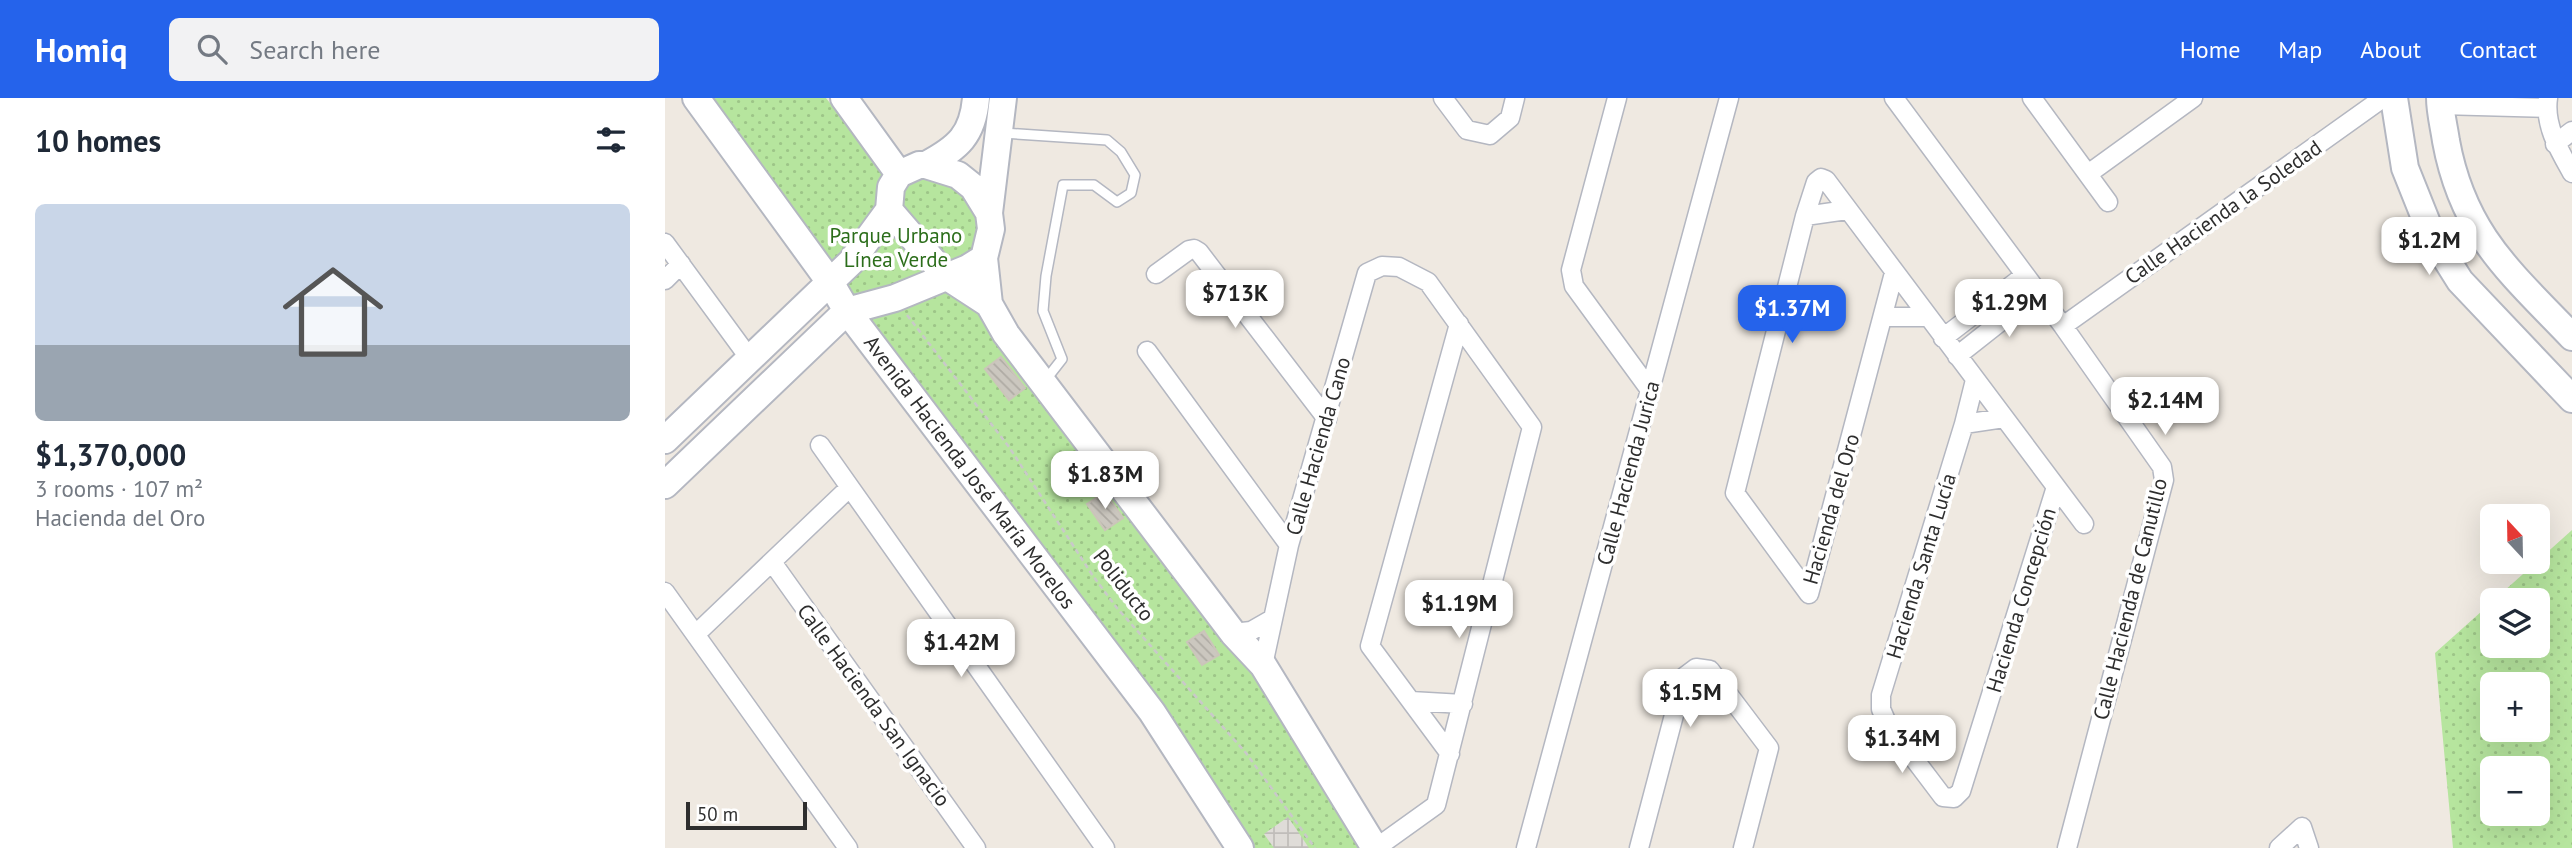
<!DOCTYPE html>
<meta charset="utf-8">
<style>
:root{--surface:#fff;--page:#f2f2f3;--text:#1f2937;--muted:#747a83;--accent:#2563eb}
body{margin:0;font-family:"PT Sans",sans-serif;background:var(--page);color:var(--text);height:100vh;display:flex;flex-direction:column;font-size:26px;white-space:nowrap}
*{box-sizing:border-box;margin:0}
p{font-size:23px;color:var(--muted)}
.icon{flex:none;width:38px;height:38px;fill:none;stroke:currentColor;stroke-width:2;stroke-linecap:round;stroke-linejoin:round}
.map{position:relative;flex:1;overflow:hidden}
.side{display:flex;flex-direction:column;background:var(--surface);width:665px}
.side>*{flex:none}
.needle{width:46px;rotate:338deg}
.tools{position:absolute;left:1815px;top:406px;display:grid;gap:14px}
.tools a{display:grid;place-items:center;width:70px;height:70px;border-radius:10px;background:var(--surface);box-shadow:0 7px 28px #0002;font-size:35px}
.scale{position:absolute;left:21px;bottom:18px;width:121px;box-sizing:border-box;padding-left:7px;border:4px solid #2e2e2e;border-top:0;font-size:19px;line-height:24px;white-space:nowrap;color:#2e2e2e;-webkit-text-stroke:5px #fff;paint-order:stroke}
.price{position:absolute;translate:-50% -60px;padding:0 16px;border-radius:14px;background:#fff;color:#222;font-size:23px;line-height:46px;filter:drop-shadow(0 2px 4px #0008)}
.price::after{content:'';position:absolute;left:50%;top:42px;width:21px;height:16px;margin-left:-10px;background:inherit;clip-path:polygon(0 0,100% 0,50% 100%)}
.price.active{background:var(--accent);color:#fff}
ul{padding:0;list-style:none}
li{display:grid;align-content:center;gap:14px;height:371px;padding:0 35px}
li span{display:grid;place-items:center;height:217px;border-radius:10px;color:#555}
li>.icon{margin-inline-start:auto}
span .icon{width:126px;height:126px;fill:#fffc;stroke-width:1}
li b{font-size:30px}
h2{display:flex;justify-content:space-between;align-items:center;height:84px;padding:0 35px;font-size:30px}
header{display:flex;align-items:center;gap:42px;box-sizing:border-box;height:98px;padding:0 35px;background:var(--accent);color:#fff}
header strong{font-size:33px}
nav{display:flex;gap:38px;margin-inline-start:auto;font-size:24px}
.search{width:490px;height:63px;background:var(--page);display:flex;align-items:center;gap:18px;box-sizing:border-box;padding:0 24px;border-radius:10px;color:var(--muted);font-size:26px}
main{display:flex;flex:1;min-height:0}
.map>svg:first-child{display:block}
.grass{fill:url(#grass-dots);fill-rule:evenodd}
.plaza{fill:url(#plaza-grid)}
.building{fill:url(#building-back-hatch);stroke:#cbc5ba;stroke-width:2}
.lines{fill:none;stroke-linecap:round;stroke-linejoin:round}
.lane-casing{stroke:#b4b7c1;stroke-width:12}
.street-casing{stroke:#b4b7c1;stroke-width:21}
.secondary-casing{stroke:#b4b7c1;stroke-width:30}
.path{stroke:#c9c9c9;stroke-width:2.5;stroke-dasharray:5 3.5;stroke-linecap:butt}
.lane{stroke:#fff;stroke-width:9}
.street{stroke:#fff;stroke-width:18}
.secondary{stroke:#fff;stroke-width:26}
.labels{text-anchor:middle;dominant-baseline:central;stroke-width:7;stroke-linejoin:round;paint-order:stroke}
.street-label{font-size:21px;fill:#2e2e2e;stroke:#fff}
.park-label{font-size:21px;fill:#2c6e1b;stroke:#fff}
</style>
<header>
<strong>Homiq</strong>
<div class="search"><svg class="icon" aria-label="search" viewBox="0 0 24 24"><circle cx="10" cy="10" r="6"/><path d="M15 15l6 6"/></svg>Search here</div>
<nav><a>Home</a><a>Map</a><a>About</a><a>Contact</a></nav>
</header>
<main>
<section class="side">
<h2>10 homes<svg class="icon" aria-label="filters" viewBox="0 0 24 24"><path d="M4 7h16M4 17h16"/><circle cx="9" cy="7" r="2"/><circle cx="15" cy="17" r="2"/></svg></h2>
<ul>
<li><span style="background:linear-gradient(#c9d6e8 65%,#9aa5b1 0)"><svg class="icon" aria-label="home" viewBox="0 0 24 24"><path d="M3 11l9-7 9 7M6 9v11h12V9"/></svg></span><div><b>$1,370,000</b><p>3 rooms · 107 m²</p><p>Hacienda del Oro</p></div></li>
</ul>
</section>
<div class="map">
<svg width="1907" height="750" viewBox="0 0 1907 750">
<defs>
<pattern id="grass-dots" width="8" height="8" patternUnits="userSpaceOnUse" patternTransform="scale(1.75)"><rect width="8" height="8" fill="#b6e59e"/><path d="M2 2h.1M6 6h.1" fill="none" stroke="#9dc588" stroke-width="1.8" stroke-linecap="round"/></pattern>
<pattern id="plaza-grid" width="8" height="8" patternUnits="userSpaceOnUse" patternTransform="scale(1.75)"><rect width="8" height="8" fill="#dfdcd8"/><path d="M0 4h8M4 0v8" fill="none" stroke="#c0bdba"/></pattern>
<pattern id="building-back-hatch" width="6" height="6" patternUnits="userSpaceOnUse" patternTransform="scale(1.75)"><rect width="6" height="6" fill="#cbc7bf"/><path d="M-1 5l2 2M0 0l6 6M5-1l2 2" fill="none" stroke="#afaba4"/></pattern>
</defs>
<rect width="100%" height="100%" fill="#efe9e1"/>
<path class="grass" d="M 46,0 L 161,0 L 197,46 L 260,77 L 307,83 L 315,149 L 295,164 L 558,541 L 591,580 L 699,750 L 590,750 L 520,642 L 201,223 Z
M 1907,432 L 1907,750 L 1788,750 L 1770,555 L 1827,504 L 1827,548 L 1872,548 L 1872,502 L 1829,502 ZM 1827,586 L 1872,586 L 1872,632 L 1827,632 ZM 1827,670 L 1872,670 L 1872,716 L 1827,716 Z"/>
<path class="plaza" d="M 623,719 L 644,750 L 609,750 L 599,736 Z"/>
<path class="building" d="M 336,259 L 360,290 L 344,302 L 320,271 Z
M 440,394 L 458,420 L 440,432 L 422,406 Z
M 539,533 L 554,557 L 537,567 L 522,544 Z"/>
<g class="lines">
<g class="lane-casing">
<path id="lane" d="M 338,35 L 442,42 L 456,54 L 470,77 L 466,95 L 452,104 L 429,87 L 398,87 L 381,178 L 378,213 L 397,261 L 379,284"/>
</g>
<g class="street-casing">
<path id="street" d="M 778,0 L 802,32 L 825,37 L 845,20 L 850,0
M 952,0 L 906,172 L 909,188 L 985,292
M 1229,0 L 1398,228 L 1497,369 L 1499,382 L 1402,750
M 1367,0 L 1443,104
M 1883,0 C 1879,27 1894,52 1907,75
M 1775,7 L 1882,10
M 1890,46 L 1907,33
M 1423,76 L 1528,0
M 1140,118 L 1182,112
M 0,145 L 85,261
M 491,176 L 524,152 L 529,151 L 534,154 L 662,321
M 0,182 L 16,166
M 1218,219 L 1263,219
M 1398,228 L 1718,0
M 1278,240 L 1360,177
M 482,253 L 624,447
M 1292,258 L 1373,194
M 1310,282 L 1299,326 L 1216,597 L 1216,611 L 1222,625 L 1278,699 L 1289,700 L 1296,693 L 1391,389
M 1299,326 L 1339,320
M 155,347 L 440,750
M 107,464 L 311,750
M 0,494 L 183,750
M 1144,496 L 1070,395 L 1140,118 L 1151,84 L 1156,80 L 1161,82 L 1419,426
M 1144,496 L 1229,175
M 568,535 L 586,533 L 607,521
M 31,536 L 184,390
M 598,567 L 624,447 L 702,175 L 717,168 L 734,169 L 763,184 L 867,329 L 771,707 L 711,750
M 746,603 L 798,606
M 785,656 L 705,548 L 794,226
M 861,750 L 1064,0
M 974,750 L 1019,579 L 1031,570 L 1045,572 L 1104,650 L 1078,750
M 1614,750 L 1637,729 L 1644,750"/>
</g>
<g class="secondary-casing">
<path id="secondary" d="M 31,0 L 165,184 L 182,213 L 487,614 L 575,750
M 179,0 L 234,76
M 1729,0 L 1740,70 L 1768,140 L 1795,183 L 1907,301
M 1775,0 C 1775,14 1779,29 1781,43 C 1798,136 1845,174 1907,239
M 261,67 C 293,50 308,37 311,0
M 224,112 L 281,178 L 324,206
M 324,115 L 338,0
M 319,160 L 324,206 L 341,236 L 568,535 L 598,567 L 710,750
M 0,342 L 186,164 L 224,112 L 226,89 L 234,76 L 254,67 L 261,67 L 293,77 L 308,89 L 324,115 L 326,131 L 319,160 L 303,170 L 230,200 L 182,213 L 0,387"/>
</g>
<path class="path" d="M 242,217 L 344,349 L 428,478 L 452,510 L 581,655 L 650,750"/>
<use href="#lane" class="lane"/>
<use href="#street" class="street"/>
<use href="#secondary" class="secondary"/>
</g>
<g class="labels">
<g class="street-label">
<text transform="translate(1558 114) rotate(-35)">Calle Hacienda la Soledad</text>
<text transform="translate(653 348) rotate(-74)">Calle Hacienda Cano</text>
<text transform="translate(305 374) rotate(53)">Avenida Hacienda José María Morelos</text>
<text transform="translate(963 375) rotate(-75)">Calle Hacienda Jurica</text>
<text transform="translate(1166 411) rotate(-74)">Hacienda del Oro</text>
<text transform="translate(1256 468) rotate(-73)">Hacienda Santa Lucía</text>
<text transform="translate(459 487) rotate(52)">Poliducto</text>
<text transform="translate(1465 501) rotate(-76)">Calle Hacienda de Canutillo</text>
<text transform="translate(1356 502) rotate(-73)">Hacienda Concepción</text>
<text transform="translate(209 607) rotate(54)">Calle Hacienda San Ignacio</text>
</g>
<g class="park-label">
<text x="231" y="137">Parque Urbano<tspan x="231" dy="24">Línea Verde</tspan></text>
</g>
</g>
</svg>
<div class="tools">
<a><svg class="needle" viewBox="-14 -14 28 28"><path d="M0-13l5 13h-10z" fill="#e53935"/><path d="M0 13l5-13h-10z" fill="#747a83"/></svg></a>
<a><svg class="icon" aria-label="layers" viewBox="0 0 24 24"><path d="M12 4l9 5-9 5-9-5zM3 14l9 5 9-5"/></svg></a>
<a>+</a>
<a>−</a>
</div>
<div class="scale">50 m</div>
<b class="price" style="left:1764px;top:179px">$1.2M</b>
<b class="price" style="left:570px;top:232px">$713K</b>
<b class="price" style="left:1344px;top:241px">$1.29M</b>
<b class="price active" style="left:1127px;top:247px">$1.37M</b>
<b class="price" style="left:1500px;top:339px">$2.14M</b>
<b class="price" style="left:440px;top:413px">$1.83M</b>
<b class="price" style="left:794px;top:542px">$1.19M</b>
<b class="price" style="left:296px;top:581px">$1.42M</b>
<b class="price" style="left:1025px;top:631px">$1.5M</b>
<b class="price" style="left:1237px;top:677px">$1.34M</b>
</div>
</main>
